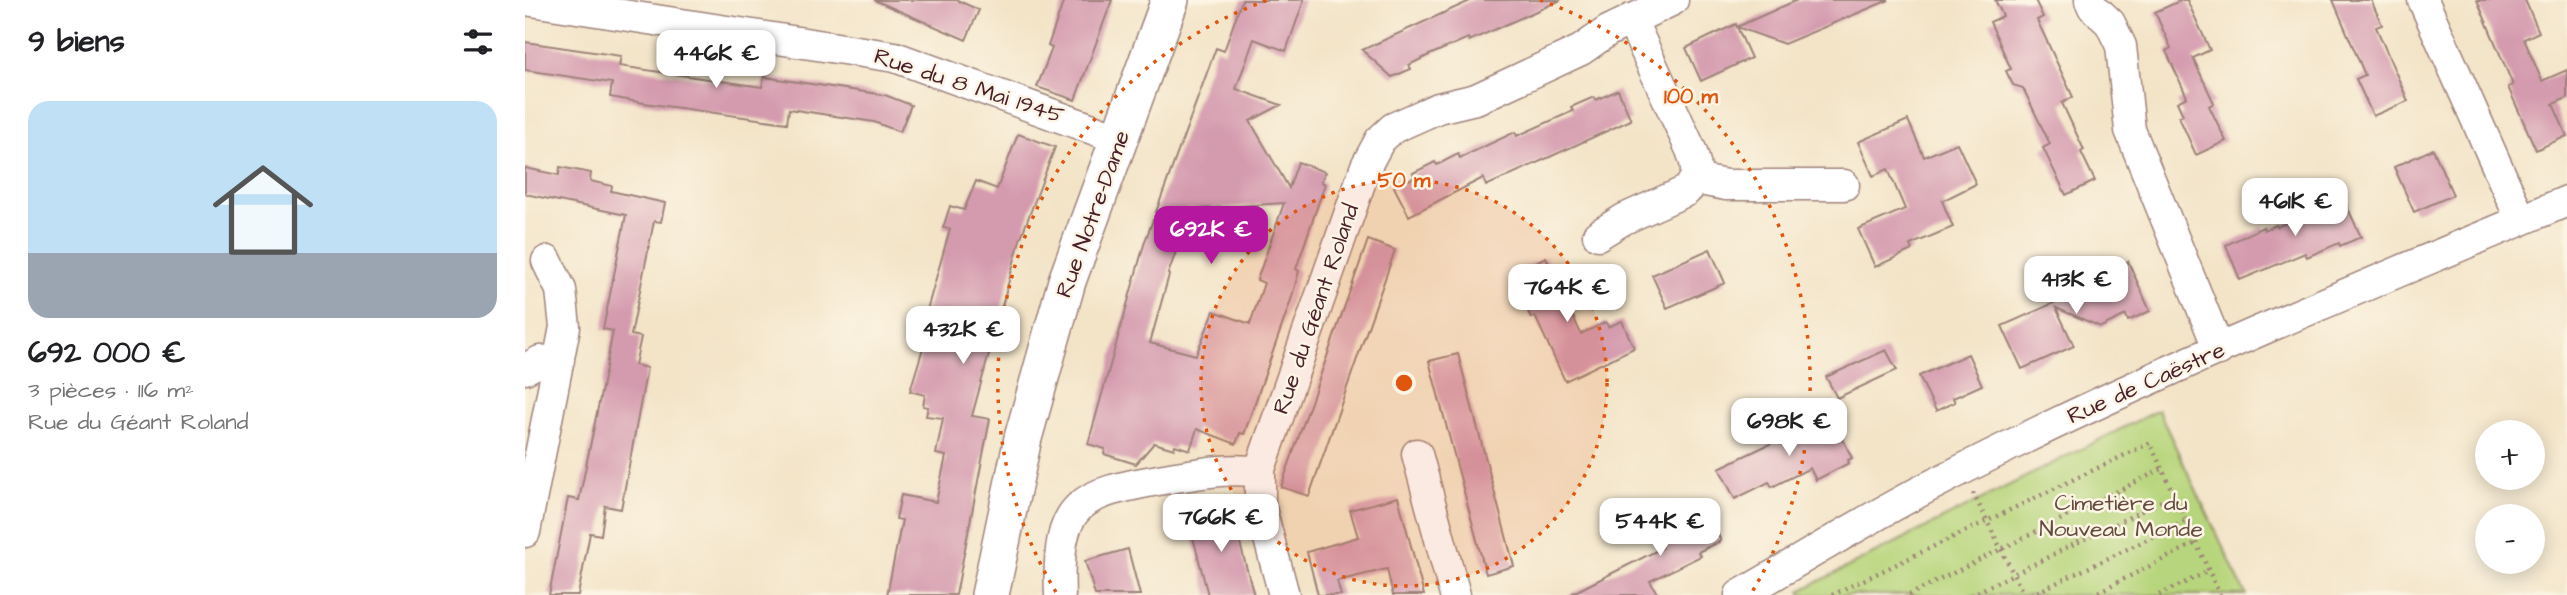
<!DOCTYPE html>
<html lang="fr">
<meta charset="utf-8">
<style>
:root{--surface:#fff;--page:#f2f2f2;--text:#202124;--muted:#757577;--accent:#b5179e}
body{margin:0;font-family:"Architects Daughter",sans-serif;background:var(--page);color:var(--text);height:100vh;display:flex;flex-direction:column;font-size:26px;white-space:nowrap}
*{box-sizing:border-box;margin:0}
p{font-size:23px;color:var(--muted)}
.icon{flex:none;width:38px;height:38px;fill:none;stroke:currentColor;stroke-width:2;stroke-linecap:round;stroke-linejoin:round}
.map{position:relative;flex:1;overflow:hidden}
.details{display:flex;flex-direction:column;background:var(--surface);width:525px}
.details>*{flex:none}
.controls{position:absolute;left:1950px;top:420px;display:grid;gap:14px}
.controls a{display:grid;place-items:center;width:70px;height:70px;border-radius:50%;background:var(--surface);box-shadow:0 4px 18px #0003;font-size:35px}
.price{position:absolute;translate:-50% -60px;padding:0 16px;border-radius:14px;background:#fff;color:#222;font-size:23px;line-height:46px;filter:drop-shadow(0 2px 4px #0008)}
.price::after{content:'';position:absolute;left:50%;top:42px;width:21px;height:16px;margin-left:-10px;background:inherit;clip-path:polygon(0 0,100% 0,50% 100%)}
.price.current{background:var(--accent);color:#fff}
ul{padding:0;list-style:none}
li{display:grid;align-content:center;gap:14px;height:371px;padding:0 28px}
li span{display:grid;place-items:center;height:217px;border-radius:21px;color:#555}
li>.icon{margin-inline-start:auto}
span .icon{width:126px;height:126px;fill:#fffc;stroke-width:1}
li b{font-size:30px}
h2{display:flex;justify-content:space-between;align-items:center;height:84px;padding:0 28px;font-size:30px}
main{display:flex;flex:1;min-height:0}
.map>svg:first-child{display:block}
.green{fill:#b7d57b;stroke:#807a53;stroke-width:2}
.building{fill:#d49aae}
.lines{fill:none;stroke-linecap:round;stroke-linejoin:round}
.minor-casing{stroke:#9e827a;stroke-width:33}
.major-casing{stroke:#9e827a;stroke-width:40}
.path{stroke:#9e827a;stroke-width:4.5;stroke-dasharray:2 5;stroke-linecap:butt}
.minor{stroke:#fff;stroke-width:30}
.major{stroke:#fff;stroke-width:37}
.ring{fill:none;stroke:#e0560e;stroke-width:3.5;stroke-dasharray:3.5 7}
.labels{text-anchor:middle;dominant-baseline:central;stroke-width:5;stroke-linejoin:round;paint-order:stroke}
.street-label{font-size:23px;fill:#4a1f2b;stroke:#fcf5e5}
.park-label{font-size:23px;fill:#654c3f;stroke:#fcf5e5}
.centre{fill:#e0560e;stroke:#fcf5e5;stroke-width:3.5}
.ring-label{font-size:21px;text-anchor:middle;font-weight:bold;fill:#e0560e;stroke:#fcf5e5;stroke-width:5;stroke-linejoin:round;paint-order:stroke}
</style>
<main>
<section class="details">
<h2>9 biens<svg class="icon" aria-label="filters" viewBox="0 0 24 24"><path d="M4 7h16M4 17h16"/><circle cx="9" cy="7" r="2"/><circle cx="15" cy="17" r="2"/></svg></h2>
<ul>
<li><span style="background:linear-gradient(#bfe0f5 70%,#9aa5b1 0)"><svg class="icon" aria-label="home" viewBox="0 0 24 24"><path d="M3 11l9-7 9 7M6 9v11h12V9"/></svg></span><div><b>692 000 €</b><p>3 pièces · 116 m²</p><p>Rue du Géant Roland</p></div></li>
</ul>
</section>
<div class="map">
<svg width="2042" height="595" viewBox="0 0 2042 595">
<rect width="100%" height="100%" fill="#fcf5e5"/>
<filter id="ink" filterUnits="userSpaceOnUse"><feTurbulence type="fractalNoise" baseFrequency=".0143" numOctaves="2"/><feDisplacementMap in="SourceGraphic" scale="14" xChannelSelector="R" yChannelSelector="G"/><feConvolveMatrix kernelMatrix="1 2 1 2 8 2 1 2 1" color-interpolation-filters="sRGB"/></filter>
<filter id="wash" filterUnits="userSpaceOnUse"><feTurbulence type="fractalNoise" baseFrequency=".00686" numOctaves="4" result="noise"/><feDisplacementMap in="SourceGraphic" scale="28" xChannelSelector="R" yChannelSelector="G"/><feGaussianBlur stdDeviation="1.57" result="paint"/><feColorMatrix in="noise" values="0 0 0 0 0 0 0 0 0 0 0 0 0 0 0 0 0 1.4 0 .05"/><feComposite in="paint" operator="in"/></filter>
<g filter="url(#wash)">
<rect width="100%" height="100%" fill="#f3e4c8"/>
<path class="green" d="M 1633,410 L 1721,595 L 1277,595 L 1275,591 Z"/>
<g id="blocks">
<path class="building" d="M 349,0 L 432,0 L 454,10 L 441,40 Z
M 539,0 L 587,0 L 550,100 L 512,87 L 527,48 L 523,46 Z
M 717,0 L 779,0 L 761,51 L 729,39 L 711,89 L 756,105 L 725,121 L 764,188 L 773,162 L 800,172 L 796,182 L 800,184 L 771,269 L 774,271 L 766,300 L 719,434 L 715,433 L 711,444 L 672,429 L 665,450 L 650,445 L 649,449 L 629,443 L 611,464 L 579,454 L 580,449 L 563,444 L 620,241 L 628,220 L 658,232 L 643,274 L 644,275 L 625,343 L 671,355 L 689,311 L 725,324 L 739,283 L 732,280 L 759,203 L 631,212 L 691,48 L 699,51 Z
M 947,0 L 1036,0 L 944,41 L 943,38 L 902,56 L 884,65 L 886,69 L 867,77 L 837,50 Z
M 1272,0 L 1364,0 L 1259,44 L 1212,27 L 1226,58 L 1176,81 L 1161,48 L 1211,24 L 1212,27 Z
M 1470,0 L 1510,0 L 1518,17 L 1512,20 L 1548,97 L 1537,103 L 1559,150 L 1556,152 L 1570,181 L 1541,195 L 1518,148 L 1525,144 L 1498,88 L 1488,85 L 1481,71 L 1486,69 L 1465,22 L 1478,16 Z
M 1657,0 L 1662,0 L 1685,50 L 1668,58 L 1689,103 L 1684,106 L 1701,141 L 1671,155 L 1654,117 L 1658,115 L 1652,102 L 1662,97 L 1641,51 L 1646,48 L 1630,12 Z
M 1808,0 L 1846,0 L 1857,25 L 1851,27 L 1883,101 L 1848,116 L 1831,79 L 1840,75 Z
M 1952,0 L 2000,0 L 2014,32 L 1999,39 L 2017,81 L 2042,70 L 2042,98 L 2028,104 L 2042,136 L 2011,150 L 1983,87 L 1988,85 Z
M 0,42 L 96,56 L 94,66 L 237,87 L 239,77 L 360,95 L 386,105 L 375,132 L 349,122 L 264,109 L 262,123 L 119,103 L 85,97 L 87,83 L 0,70 Z
M 1093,90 L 1106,120 L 961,186 L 958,178 L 884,216 L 869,187 L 890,177 L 888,173 L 910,162 L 912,165 L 933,154 L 935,158 L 990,132 L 992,136 L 1048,111 L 1046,107 L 1069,97 L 1071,100 Z
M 1383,120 L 1399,157 L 1432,143 L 1451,184 L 1417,201 L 1428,227 L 1385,245 L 1387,250 L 1350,267 L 1333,229 L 1380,209 L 1363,169 L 1348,176 L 1333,142 Z
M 493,134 L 530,147 L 495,240 L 447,416 L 465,419 L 431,595 L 362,595 L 377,520 L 371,519 L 376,495 L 411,502 L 421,456 L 411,454 L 418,418 L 401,416 L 403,407 L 398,406 L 400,395 L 385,391 L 401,338 L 396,337 L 400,317 L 425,229 L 418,228 L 425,206 L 439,210 L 451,181 L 472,189 Z
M 1908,149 L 1928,195 L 1889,212 L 1869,167 Z
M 35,167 L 66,173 L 65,181 L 87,186 L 86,191 L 140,203 L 136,222 L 129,221 L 106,335 L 116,337 L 110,365 L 122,368 L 96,509 L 80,506 L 76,535 L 65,533 L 53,595 L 24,595 L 43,498 L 54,500 L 77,388 L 88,331 L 78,329 L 101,215 L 0,194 L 0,168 L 34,175 Z
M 1815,191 L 1836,237 L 1815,246 L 1814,243 L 1782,257 L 1780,253 L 1715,280 L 1701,245 L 1738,227 L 1739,230 L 1751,225 L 1752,227 L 1793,209 L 1797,199 Z
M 843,240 L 870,250 L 784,496 L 756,487 Z
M 1185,249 L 1200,283 L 1142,308 L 1127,275 Z
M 1021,257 L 1056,334 L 1081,322 L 1083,327 L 1097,321 L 1109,348 L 1040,381 L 1010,316 L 1006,318 L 986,273 Z
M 1603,261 L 1625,311 L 1603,321 L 1601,315 L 1576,327 L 1531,308 L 1549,346 L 1497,369 L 1477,326 L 1574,283 L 1578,273 Z
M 1361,350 L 1372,370 L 1312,398 L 1301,377 Z
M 933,354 L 989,566 L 961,574 L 904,361 Z
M 1443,354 L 1457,385 L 1428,398 L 1430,402 L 1411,411 L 1394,376 Z
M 1306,415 L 1327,458 L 1323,460 L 1324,463 L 1291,480 L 1285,468 L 1247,487 L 1244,482 L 1210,499 L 1194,468 Z
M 873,497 L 899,595 L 868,595 L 862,569 L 812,581 L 816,595 L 793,595 L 782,552 L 833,537 L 825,510 Z
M 705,506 L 724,577 L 729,595 L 683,595 L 663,518 Z
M 1180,508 L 1196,541 L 1173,552 L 1176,556 L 1125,581 L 1133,595 L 1044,595 L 1137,548 L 1129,534 Z
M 603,549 L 615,595 L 570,595 L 560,561 Z"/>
</g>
</g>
<g filter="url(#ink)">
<use href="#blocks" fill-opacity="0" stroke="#9e827a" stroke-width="2"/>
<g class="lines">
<g class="minor-casing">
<path id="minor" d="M 0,0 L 370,57 L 595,139
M 1565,0 L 1568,7 L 1585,23 L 1596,46 L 1605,130 L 1694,350
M 1898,0 L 1996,220
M 1170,179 L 1201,185 L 1319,185
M 1073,235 L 1099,219 L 1161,191 C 1175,178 1172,166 1166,150 L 1106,19
M 0,369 L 15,361 L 34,360
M 892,454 L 930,595
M 0,532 L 40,327 L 36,290 L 22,261
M 535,595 C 531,501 554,494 639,479 C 672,474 701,467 735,472
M 759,595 L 735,505 L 735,469 L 841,166 L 855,140 L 868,128 L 913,108 L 951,99 L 1056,50 L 1083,31 L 1148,0
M 1215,595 C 1281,557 1346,516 1413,482 C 1617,376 1831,290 2042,201"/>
</g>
<g class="major-casing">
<path id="major" d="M 465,595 L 498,438 L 542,281 L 645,0"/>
</g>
<path class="path" d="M 1448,493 L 1499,595
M 1307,595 L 1625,443 L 1695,595
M 1384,595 L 1637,469
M 1446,595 L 1649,495
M 1506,595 L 1661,521
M 1567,595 L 1671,543
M 1634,595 L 1684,571"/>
<use href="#minor" class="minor"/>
<use href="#major" class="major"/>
</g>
</g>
<circle cx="879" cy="383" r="203" fill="#e0560e" fill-opacity=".12"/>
<g class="ring">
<circle cx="879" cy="383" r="203"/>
<path d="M531 592A406 406 0 0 1 743 0M1015 0A406 406 0 0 1 1227 592"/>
</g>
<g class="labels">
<g class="street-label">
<text transform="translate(444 86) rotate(18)">Rue du 8 Mai 1945</text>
<text transform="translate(568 214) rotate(-70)">Rue Notre-Dame</text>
<text transform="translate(791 309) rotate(-71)">Rue du Géant Roland</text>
<text transform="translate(1621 383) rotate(-24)">Rue de Caëstre</text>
</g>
<g class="park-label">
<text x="1596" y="503">Cimetière du<tspan x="1596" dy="26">Nouveau Monde</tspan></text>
</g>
</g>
<circle cx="879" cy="383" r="10" class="centre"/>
<g class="ring-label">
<text x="1166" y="103">100 m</text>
<text x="879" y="187">50 m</text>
</g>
</svg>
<div class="controls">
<a>+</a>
<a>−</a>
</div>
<b class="price" style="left:191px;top:90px">446K €</b>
<b class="price" style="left:1770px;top:238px">461K €</b>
<b class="price current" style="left:686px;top:266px">692K €</b>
<b class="price" style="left:1551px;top:316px">413K €</b>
<b class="price" style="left:1042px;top:324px">764K €</b>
<b class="price" style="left:438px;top:366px">432K €</b>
<b class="price" style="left:1264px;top:458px">698K €</b>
<b class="price" style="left:696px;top:554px">766K €</b>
<b class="price" style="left:1135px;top:558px">544K €</b>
</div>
</main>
